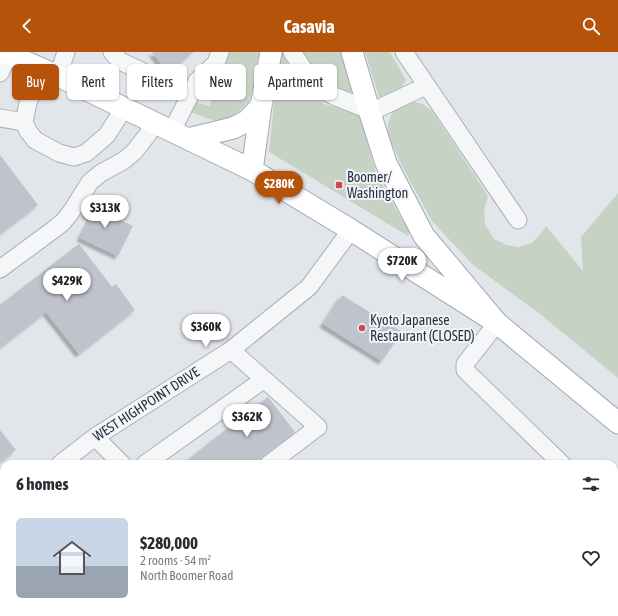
<!DOCTYPE html>
<meta charset="utf-8">
<style>
:root{--surface:#fff;--page:#f7f7f7;--text:#2b2b33;--muted:#7c7c81;--accent:#b45309}
body{margin:0;font-family:"Asap Condensed",sans-serif;background:var(--page);color:var(--text);height:100vh;display:flex;flex-direction:column;font-size:15px;white-space:nowrap}
*{box-sizing:border-box;margin:0}
p{font-size:13px;color:var(--muted)}
.icon{flex:none;width:22px;height:22px;fill:none;stroke:currentColor;stroke-width:2;stroke-linecap:round;stroke-linejoin:round}
.map{position:relative;flex:1;overflow:hidden}
.drawer{position:absolute;left:0px;top:408px;width:618px;height:156px;display:flex;flex-direction:column;background:var(--surface);border-radius:12px 12px 0 0;box-shadow:0 1px 3px #0004}
.drawer>*{flex:none}
.banner{position:absolute;left:12px;top:12px;width:400px;height:36px;display:flex;gap:8px}
.price{position:absolute;translate:-50% -34px;padding:0 9px;border-radius:14px;background:#fff;color:#222;font-size:13px;line-height:26px;filter:drop-shadow(0 1px 2px #0008)}
.price::after{content:'';position:absolute;left:50%;top:24px;width:12px;height:9px;margin-left:-6px;background:inherit;clip-path:polygon(0 0,100% 0,50% 100%)}
.price.current{background:var(--accent);color:#fff}
ul{padding:0;list-style:none}
li{display:flex;align-items:center;gap:12px;height:100px;padding:0 16px}
li span{display:grid;place-items:center;flex:none;width:112px;height:80px;border-radius:6px;color:#555}
li>.icon{margin-inline-start:auto}
span .icon{width:48px;height:48px;fill:#fffc;stroke-width:1}
li b{font-size:17px}
h2{display:flex;justify-content:space-between;align-items:center;height:48px;padding:0 16px;font-size:17px}
.tag{padding:0 14px;border-radius:6px;background:var(--surface);box-shadow:0 1px 3px #0004;font-size:14px;line-height:36px}
.tag.current{background:var(--accent);color:#fff}
header{display:flex;justify-content:space-between;align-items:center;height:52px;padding:0 16px;background:var(--accent);color:#fff;font-size:18px;font-weight:700}
.map>svg:first-child{display:block}
.built{fill:#d4d7df}
.green{fill:#c6d3c4}
.building{fill:#c0c3cc;filter:url(#shadow)}
.lines{fill:none;stroke-linecap:round;stroke-linejoin:round}
.minor-casing{stroke:#abafb7;stroke-width:19}
.major-casing{stroke:#a2a8b5;stroke-width:23}
.minor{stroke:#f5f6f8;stroke-width:17}
.major{stroke:#fff;stroke-width:21}
.poi-dot{fill:#c84e55;stroke:#f2f4f7;stroke-width:1.5}
.labels{text-anchor:middle;dominant-baseline:central;stroke-width:4;stroke-linejoin:round;paint-order:stroke}
.poi-label{font-size:14px;fill:#2b3141;stroke:#f2f4f7;text-anchor:start}
.street-label{font-size:14px;fill:#2b3141;stroke:#f2f4f7}
</style>
<header><svg class="icon" aria-label="back" viewBox="0 0 24 24"><path d="M15 5l-7 7 7 7"/></svg>Casavia<svg class="icon" aria-label="search" viewBox="0 0 24 24"><circle cx="10" cy="10" r="6"/><path d="M15 15l6 6"/></svg></header>
<div class="map">
<svg width="618" height="564" viewBox="0 0 618 564">
<defs>
<filter id="shadow"><feDropShadow dx="-3.5" dy="3.5" stdDeviation="1" flood-color="#0004"/></filter>
</defs>
<rect width="100%" height="100%" fill="#e2e5ea"/>
<path class="built" d="M 285,560 L 465,560 L 468,564 L 281,564 Z"/>
<path class="green" d="M 221,0 L 259,0 L 257,22 L 249,50 L 233,65 L 219,70 L 204,65 L 191,60 L 196,50 L 210,54 L 221,9 Z
M 279,0 L 286,0 L 288,15 L 304,34 L 324,52 L 359,61 L 376,121 L 401,166 L 410,178 L 408,184 L 269,100 Z
M 302,0 L 341,0 L 352,40 L 347,40 L 325,30 L 304,6 Z
M 365,0 L 390,0 L 406,28 L 401,37 L 379,45 Z
M 415,50 L 423,52 L 432,59 L 485,139 L 488,145 L 484,157 L 485,172 L 494,187 L 507,193 L 519,195 L 532,191 L 543,179 L 546,174 L 583,219 L 581,185 L 618,141 L 618,326 L 540,262 L 473,213 L 432,169 L 403,116 L 387,82 L 388,71 L 392,61 L 401,53 Z"/>
<path class="building" d="M 152,0 L 194,0 L 167,20 Z
M 0,103 L 38,153 L 0,182 Z
M 92,148 L 112,159 L 110,163 L 133,174 L 118,204 L 80,186 L 91,165 L 85,161 Z
M 79,192 L 112,235 L 116,232 L 135,258 L 79,302 L 46,260 L 0,296 L 0,253 Z
M 342,243 L 402,280 L 382,309 L 323,272 Z
M 268,345 L 295,380 L 263,404 L 258,412 L 182,412 Z
M 0,378 L 16,398 L 0,410 Z"/>
<g class="lines">
<g class="minor-casing">
<path id="minor" d="M 112,0 L 120,9 L 190,42
M 292,0 L 311,28 L 322,38 L 334,44 L 369,58 L 377,57 L 426,34
M 404,0 L 518,168
M 41,16 L 28,51 L 24,70 L 28,79 L 35,88 L 59,101 L 74,105 L 86,101 L 107,83 L 124,56
M 0,21 L 9,2
M 58,24 L 66,0
M 0,66 L 24,70
M 172,79 L 197,29 L 216,11 L 220,0
M 0,217 L 53,178 L 63,170 L 71,160 L 90,130 L 101,121 L 123,109 L 134,100 L 148,82 L 154,71
M 497,271 L 465,312 L 465,318 L 562,412
M 231,298 L 318,375 L 269,412
M 95,385 L 122,412
M 60,412 L 95,385 L 231,298 L 309,235 L 351,178
M 145,412 L 263,328
M 0,458 L 4,455
M 614,463 L 618,466
M 614,534 L 618,531
M 472,560 L 475,564
M 542,560 L 546,564
M 247,564 L 251,560
M 575,564 L 580,560"/>
</g>
<g class="major-casing">
<path id="major" d="M 3,0 L 58,24 L 252,118 L 351,178 L 497,271
M 352,0 L 369,58 L 386,111 L 424,184 L 497,271 L 618,371
M 188,87 L 233,76 L 247,69 L 261,54
M 252,118 L 261,54 L 271,0"/>
</g>
<use href="#minor" class="minor"/>
<use href="#major" class="major"/>
</g>
<g class="poi-dot">
<rect x="335" y="129" width="8" height="8" rx="2"/>
<circle cx="362" cy="276" r="4"/>
</g>
<g class="labels">
<g class="poi-label">
<text x="347" y="125">Boomer/<tspan x="347" dy="16">Washington</tspan></text>
<text x="370" y="268">Kyoto Japanese<tspan x="370" dy="16">Restaurant (CLOSED)</tspan></text>
</g>
<g class="street-label">
<text transform="translate(146 352) rotate(-33)">WEST HIGHPOINT DRIVE</text>
</g>
</g>
</svg>
<b class="price current" style="left:279px;top:153px">$280K</b>
<b class="price" style="left:105px;top:177px">$313K</b>
<b class="price" style="left:402px;top:230px">$720K</b>
<b class="price" style="left:67px;top:250px">$429K</b>
<b class="price" style="left:206px;top:296px">$360K</b>
<b class="price" style="left:247px;top:386px">$362K</b>
<div class="banner">
<a class="tag current">Buy</a>
<a class="tag">Rent</a>
<a class="tag">Filters</a>
<a class="tag">New</a>
<a class="tag">Apartment</a>
</div>
<section class="drawer">
<h2>6 homes<svg class="icon" aria-label="filters" viewBox="0 0 24 24"><path d="M4 7h16M4 17h16"/><circle cx="9" cy="7" r="2"/><circle cx="15" cy="17" r="2"/></svg></h2>
<ul>
<li><span style="background:linear-gradient(#c9d6e8 60%,#9aa5b1 0)"><svg class="icon" aria-label="home" viewBox="0 0 24 24"><path d="M3 11l9-7 9 7M6 9v11h12V9"/></svg></span><div><b>$280,000</b><p>2 rooms · 54 m²</p><p>North Boomer Road</p></div><svg class="icon" aria-label="heart" viewBox="0 0 24 24"><path d="M12 20l-8-8c-3-5 5-10 8-4 3-6 11-1 8 4z"/></svg></li>
</ul>
</section>
</div>
